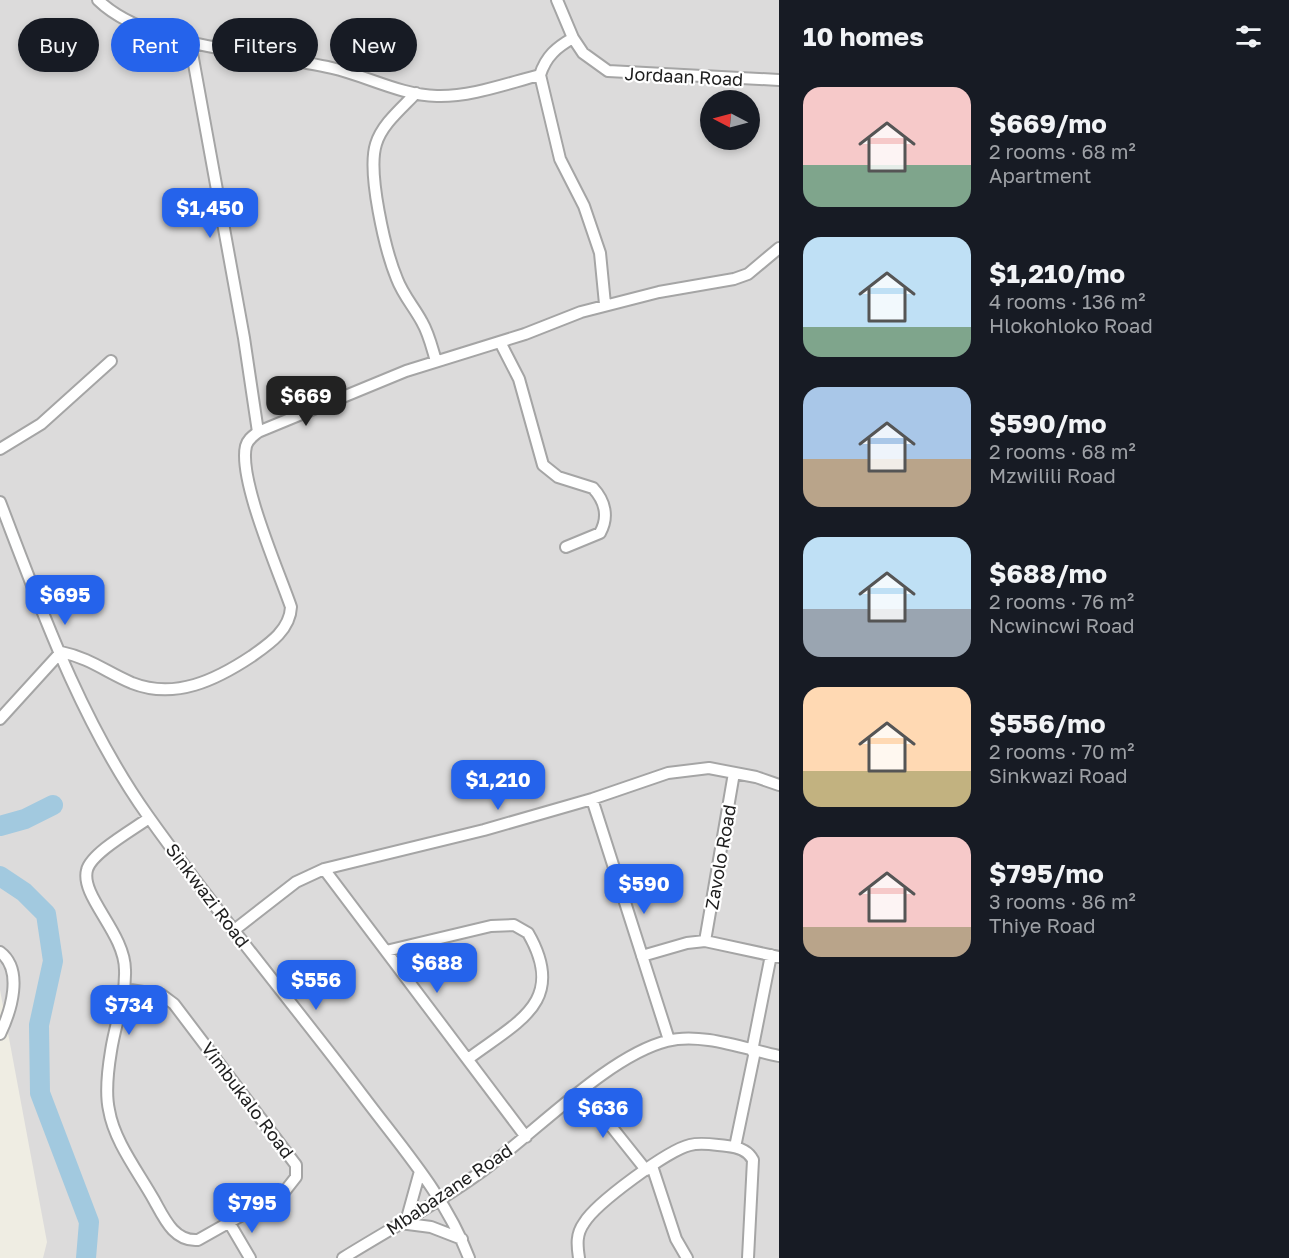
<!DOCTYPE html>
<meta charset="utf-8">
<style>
:root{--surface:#171b24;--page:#20242c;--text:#f1f3f6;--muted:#9ea1a6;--accent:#2563eb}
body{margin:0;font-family:"Golos Text",sans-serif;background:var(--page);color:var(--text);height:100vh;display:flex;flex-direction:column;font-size:22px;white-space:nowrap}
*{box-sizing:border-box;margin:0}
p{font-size:20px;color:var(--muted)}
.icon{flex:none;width:33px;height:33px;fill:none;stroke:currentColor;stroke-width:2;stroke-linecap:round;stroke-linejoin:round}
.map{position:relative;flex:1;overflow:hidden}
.details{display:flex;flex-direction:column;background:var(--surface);width:510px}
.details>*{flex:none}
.banner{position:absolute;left:18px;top:18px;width:570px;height:54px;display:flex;gap:12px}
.needle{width:39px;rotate:276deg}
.controls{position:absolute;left:700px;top:90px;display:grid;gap:12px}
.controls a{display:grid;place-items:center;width:60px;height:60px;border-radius:50%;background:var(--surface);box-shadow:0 3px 9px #0003;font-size:30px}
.price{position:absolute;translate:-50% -51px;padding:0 14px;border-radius:12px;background:var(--accent);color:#fff;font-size:20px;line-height:39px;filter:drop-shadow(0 2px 3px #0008)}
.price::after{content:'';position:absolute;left:50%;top:36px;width:18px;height:14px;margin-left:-9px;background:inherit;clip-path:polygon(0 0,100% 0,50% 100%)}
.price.on{background:#222;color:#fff}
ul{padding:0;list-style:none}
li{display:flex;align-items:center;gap:18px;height:150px;padding:0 24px}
li span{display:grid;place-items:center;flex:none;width:168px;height:120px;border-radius:18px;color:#555}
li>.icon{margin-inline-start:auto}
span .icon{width:72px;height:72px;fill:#fffc;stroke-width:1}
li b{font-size:26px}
h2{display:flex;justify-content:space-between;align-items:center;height:72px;padding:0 24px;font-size:26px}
.tag{padding:0 21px;border-radius:27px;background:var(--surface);box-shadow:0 3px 9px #0003;font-size:21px;line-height:54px}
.tag.on{background:var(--accent);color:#fff}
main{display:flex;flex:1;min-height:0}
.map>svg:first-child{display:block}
.residential{fill:#dcdbdb;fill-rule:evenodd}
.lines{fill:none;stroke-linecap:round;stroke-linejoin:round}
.river{stroke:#a2c9df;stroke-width:20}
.minor-casing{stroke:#a5a5a5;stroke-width:14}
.minor{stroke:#fff;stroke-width:10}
.labels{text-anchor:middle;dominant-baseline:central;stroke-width:4.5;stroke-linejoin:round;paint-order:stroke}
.street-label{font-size:18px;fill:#1e1e1e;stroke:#fff}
</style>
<main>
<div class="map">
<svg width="779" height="1258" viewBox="0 0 779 1258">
<rect width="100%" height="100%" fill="#efede3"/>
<path class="residential" d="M 0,0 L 779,0 L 779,1258 L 43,1258 L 47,1242 L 0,990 ZM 711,100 L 750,100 L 750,140 L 711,140 Z"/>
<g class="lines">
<path class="river" d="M 0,826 L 25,819 L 53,805
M 0,876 L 24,892 L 46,914 L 53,961 L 39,1025 L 40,1093 L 89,1222 L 86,1258"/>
<g class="minor-casing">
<path id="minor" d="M 98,0 C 148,49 264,52 332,68 C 367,76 400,95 437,96 C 471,97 508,83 540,75 C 546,56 557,47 573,38
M 557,0 L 573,38 L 583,53 L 608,71 L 779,80
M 190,42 L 244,338 L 258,432
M 540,75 L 560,159 L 584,206 L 600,253 L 605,304
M 416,93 C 402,108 382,124 376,144 C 367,172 385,250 397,279 C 403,295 414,307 422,322 C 429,334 432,348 436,361
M 500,342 L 519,379 L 543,465 L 558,477 L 593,488 C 605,501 609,517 600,533 L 566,547
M 0,449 L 41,424 L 111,361
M 0,502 C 41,609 81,722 148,816 C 216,912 292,1002 363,1096 C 402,1148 446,1197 469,1258
M 0,719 L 61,652 C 90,658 106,672 132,683 C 175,700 216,680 252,656 C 269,644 290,630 291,607 C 279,572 238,479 246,446 C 248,439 253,436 258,432 L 406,371 L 525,334 L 581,312 L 659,292 L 734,279 L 748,274 L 779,248
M 592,799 L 669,1040
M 324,869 L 526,1137
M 233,931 L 296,882 L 324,869 L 484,830 L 592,799 L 668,773 L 709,768 L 756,777 L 779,785
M 705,941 L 734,773
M 386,951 L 491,926 L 514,925 L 528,933 C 568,1002 517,1022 468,1059
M 0,952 C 24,970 11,1011 0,1034
M 642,956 L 687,943 L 705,941 L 779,957
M 124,989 L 162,995 L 174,1004 L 296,1165 L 296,1177 L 285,1191 L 198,1240 C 174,1242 164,1218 154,1200 C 139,1173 114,1141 109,1110 C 105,1092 108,1069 111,1051 C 115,1024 126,998 125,970 C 125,933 80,896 87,870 C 91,853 134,829 149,818
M 752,1051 L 771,955
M 583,1091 L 646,1170
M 735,1147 L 755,1051
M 652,1166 L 676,1239 L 687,1258
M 407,1218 L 420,1171
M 400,1223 L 431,1227 L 462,1239
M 230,1224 L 250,1258
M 343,1258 C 388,1230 435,1205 478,1174 C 531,1137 607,1056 667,1041 C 701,1032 745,1049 779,1056
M 579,1258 C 577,1245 576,1234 584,1223 C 596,1203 668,1150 690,1145 C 702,1142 715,1145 727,1146 C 738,1147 748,1150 753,1160 L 748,1258"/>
</g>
<use href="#minor" class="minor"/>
</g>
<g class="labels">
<g class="street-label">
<text transform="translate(684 76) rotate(3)">Jordaan Road</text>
<text transform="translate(720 857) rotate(-80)">Zavolo Road</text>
<text transform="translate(208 895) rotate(53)">Sinkwazi Road</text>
<text transform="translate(248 1100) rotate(53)">Vimbukalo Road</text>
<text transform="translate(449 1189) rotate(-34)">Mbabazane Road</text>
</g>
</g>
</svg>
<div class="controls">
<a><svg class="needle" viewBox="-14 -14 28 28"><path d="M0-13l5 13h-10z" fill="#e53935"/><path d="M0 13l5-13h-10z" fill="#9ea1a6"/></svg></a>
</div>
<b class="price" style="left:210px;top:239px">$1,450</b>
<b class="price on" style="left:306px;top:427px">$669</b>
<b class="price" style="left:65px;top:626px">$695</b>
<b class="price" style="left:498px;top:811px">$1,210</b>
<b class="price" style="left:644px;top:915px">$590</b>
<b class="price" style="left:437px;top:994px">$688</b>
<b class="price" style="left:316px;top:1011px">$556</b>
<b class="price" style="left:129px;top:1036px">$734</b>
<b class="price" style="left:603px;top:1139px">$636</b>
<b class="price" style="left:252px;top:1234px">$795</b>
<div class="banner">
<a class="tag">Buy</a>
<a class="tag on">Rent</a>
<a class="tag">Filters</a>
<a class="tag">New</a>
</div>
</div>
<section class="details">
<h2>10 homes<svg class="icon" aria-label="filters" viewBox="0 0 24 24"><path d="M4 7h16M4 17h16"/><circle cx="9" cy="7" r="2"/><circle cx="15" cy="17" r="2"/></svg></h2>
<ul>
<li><span style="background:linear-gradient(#f6c9c9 65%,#7fa58c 0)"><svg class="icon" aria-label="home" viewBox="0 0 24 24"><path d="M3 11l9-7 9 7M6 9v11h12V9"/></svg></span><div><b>$669/mo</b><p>2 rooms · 68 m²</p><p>Apartment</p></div></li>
<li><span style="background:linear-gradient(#bfe0f5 75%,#7fa58c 0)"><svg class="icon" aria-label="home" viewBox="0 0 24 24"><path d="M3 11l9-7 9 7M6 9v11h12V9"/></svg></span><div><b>$1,210/mo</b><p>4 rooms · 136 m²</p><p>Hlokohloko Road</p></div></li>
<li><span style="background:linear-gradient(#a9c7e8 60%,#b9a48a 0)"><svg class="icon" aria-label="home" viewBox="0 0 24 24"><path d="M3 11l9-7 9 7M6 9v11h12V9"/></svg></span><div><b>$590/mo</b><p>2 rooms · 68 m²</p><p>Mzwilili Road</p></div></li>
<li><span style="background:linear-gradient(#bfe0f5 60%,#9aa5b1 0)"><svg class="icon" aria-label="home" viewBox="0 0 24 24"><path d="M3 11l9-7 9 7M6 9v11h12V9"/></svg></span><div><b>$688/mo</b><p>2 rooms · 76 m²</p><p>Ncwincwi Road</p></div></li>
<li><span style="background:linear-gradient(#ffd9b3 70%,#c2b280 0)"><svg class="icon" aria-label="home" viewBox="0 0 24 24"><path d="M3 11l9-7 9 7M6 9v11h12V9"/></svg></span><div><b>$556/mo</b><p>2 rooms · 70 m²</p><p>Sinkwazi Road</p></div></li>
<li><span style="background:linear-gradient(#f6c9c9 75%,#b9a48a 0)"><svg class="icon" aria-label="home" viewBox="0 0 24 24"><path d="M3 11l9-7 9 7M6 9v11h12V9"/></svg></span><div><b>$795/mo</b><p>3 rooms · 86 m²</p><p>Thiye Road</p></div></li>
</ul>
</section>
</main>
